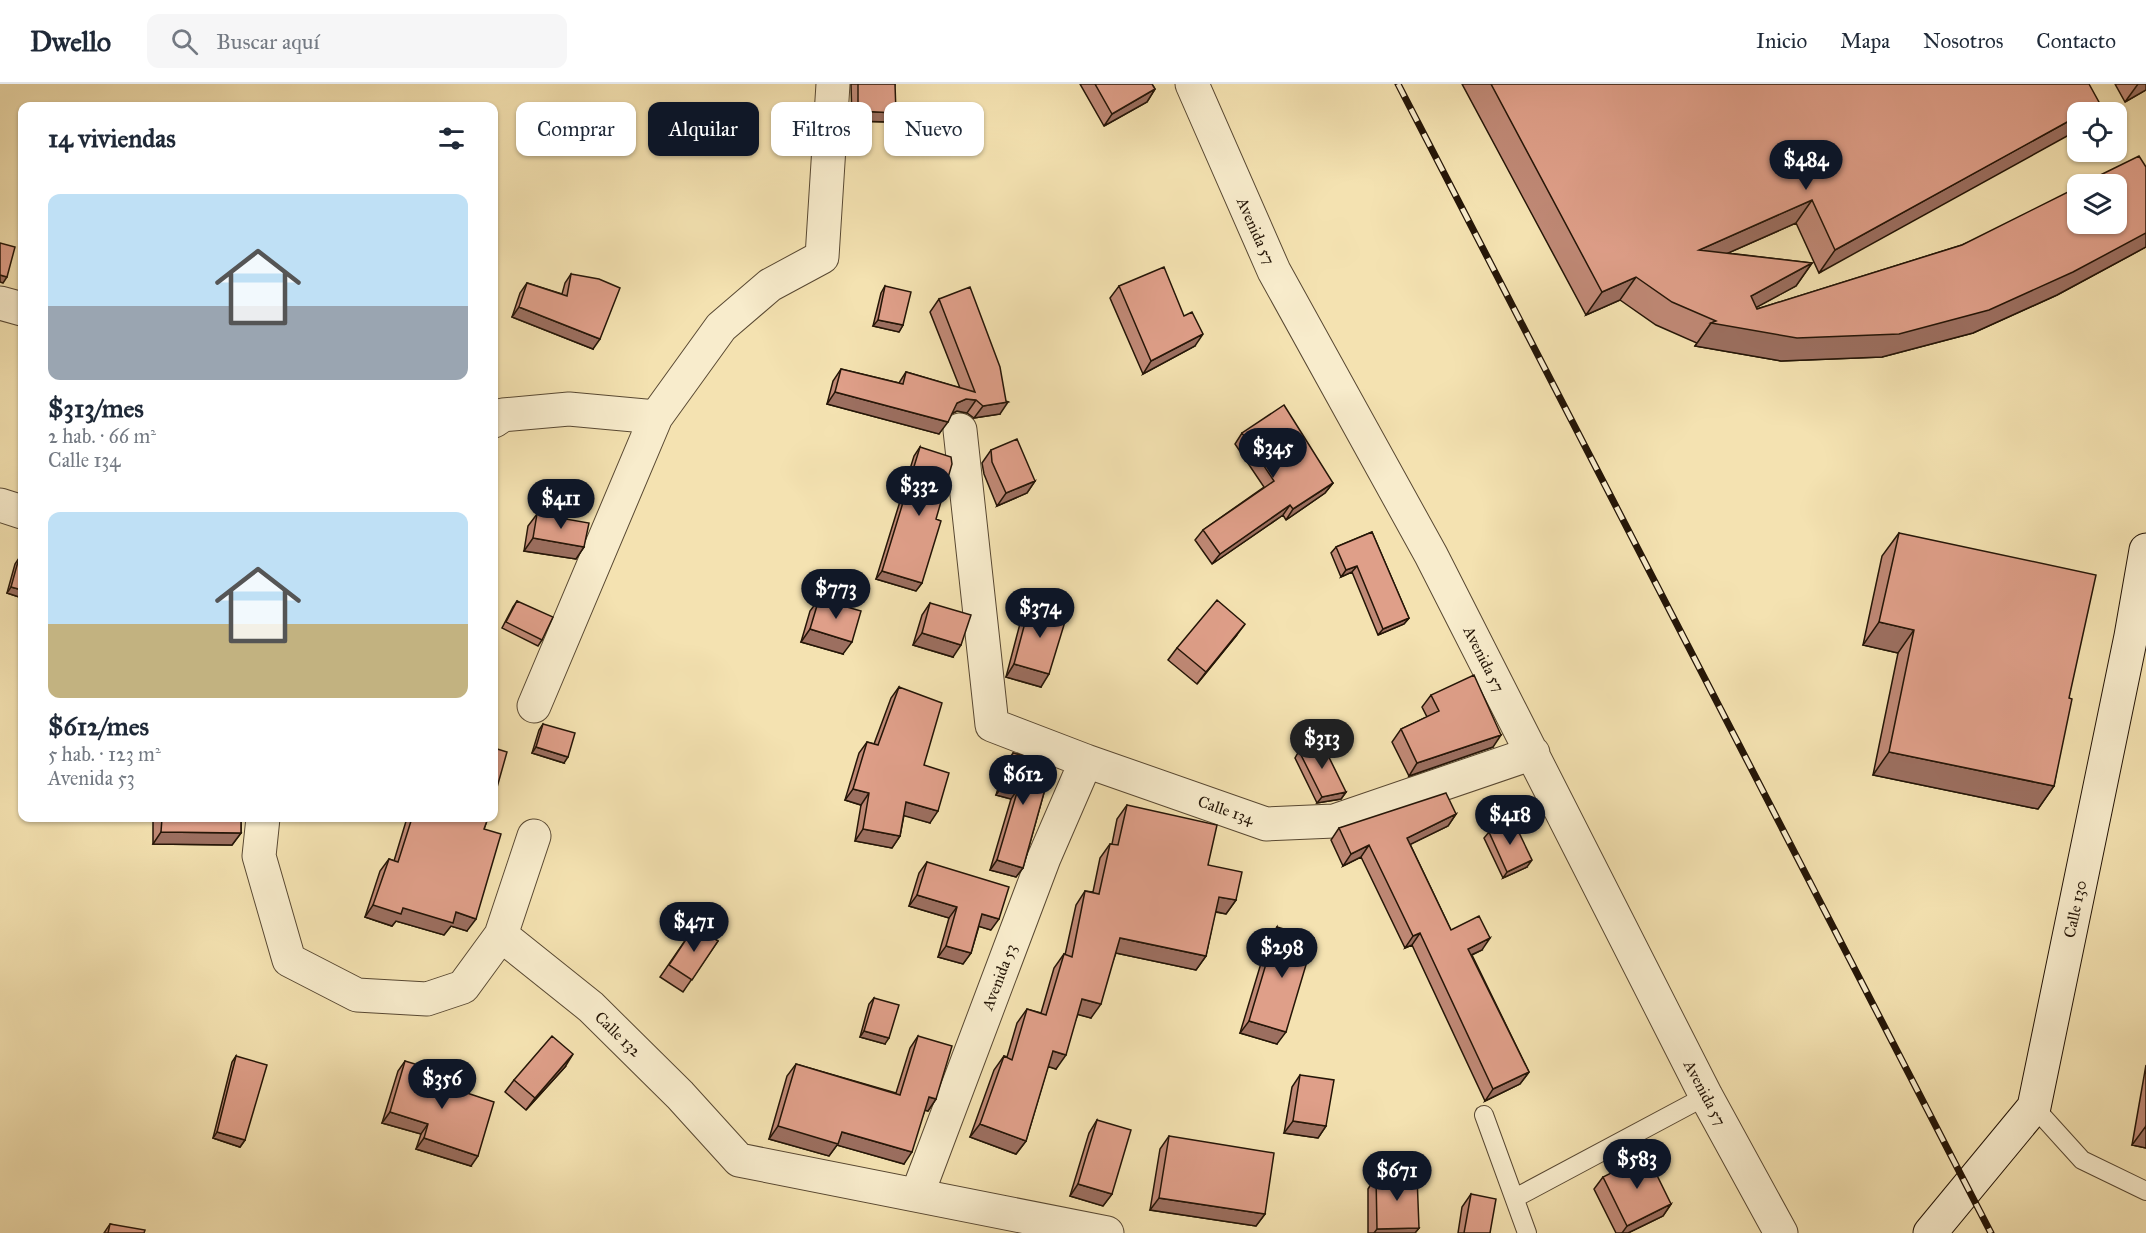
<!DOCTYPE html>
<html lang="es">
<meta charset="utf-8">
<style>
:root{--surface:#fff;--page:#f6f6f7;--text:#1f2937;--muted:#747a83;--line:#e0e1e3;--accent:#111827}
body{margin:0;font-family:"IM FELL Great Primer",serif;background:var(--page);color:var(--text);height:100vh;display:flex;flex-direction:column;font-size:22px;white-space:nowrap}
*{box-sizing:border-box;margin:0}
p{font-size:20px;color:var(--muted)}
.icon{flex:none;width:33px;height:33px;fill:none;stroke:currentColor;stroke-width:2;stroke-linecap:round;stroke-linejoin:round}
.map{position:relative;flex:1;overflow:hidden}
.details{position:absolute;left:18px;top:18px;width:480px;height:720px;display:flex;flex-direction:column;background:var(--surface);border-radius:12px;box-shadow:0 2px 4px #0004}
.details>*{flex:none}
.hud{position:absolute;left:516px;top:18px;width:570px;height:54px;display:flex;gap:12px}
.fabs{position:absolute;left:2067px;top:18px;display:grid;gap:12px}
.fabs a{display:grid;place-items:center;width:60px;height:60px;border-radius:12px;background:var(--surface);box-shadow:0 2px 4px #0004;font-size:30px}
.price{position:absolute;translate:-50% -51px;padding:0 14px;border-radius:21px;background:var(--accent);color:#fff;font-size:20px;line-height:39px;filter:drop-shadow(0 2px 3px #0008)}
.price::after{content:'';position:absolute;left:50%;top:36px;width:18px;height:14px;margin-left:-9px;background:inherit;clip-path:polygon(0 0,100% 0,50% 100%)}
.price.on{background:#222;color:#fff}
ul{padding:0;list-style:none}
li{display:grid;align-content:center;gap:12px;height:318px;padding:0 30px}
li span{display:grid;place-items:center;height:186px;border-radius:12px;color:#555}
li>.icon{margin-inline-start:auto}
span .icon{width:108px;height:108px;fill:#fffc;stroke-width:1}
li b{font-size:26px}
h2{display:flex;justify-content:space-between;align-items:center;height:72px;padding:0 30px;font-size:26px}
.tag{padding:0 21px;border-radius:12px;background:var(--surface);box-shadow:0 2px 4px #0004;font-size:21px;line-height:54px}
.tag.on{background:var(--accent);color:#fff}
header{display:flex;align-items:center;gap:36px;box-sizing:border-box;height:84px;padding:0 30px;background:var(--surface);border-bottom:2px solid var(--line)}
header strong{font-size:28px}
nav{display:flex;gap:33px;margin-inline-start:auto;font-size:21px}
.search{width:420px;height:54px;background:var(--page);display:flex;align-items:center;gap:15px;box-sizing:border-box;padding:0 21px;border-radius:12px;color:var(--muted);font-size:22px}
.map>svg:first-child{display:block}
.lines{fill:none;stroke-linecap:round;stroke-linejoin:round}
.service-casing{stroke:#584832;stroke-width:20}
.minor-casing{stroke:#584832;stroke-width:35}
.secondary-casing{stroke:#241507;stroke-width:35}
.service{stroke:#f8eccc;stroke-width:18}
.minor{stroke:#f8eccc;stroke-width:33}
.secondary{stroke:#f8eccc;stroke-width:33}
.rail-casing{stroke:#241507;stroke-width:7}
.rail{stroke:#f8eccc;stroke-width:4.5;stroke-dasharray:14;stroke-linecap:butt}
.wall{fill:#c08976;stroke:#241507;stroke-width:1.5}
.shaded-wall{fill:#9c6f60;stroke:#241507;stroke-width:1.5}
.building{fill:#df9f89;stroke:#241507;stroke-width:1.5}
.labels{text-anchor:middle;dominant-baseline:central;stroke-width:4.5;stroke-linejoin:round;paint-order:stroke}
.street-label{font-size:16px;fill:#241507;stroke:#f8eccc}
</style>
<header>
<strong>Dwello</strong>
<div class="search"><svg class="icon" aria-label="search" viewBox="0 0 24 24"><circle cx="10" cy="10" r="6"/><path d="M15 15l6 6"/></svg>Buscar aquí</div>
<nav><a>Inicio</a><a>Mapa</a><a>Nosotros</a><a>Contacto</a></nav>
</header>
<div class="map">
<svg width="2146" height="1149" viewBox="0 0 2146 1149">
<rect width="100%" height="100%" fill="#f4e2b1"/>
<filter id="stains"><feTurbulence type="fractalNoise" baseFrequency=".00333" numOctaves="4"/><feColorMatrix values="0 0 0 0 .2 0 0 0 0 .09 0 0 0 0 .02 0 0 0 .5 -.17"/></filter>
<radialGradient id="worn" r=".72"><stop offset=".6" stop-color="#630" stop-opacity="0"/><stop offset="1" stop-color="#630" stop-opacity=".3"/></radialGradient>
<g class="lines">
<g class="service-casing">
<path id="service" d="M 2034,1023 L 2082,1076 L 2146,1107
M 1484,1031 L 1527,1149
M 1515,1114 L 1706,1012"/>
</g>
<g class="minor-casing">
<path id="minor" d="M 1192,0 L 1274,187 L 1431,471 L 1706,1012 L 1781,1149
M 0,219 L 22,225
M 494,337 L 503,331 L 569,325 L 656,333
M 960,346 L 992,641 L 1086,677 L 1266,740 L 1334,737 L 1533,669
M 0,421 L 22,428
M 534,622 L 656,333 L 721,243 L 770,201 L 822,173 L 833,0
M 263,734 L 259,772 L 289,876 L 357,911 L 427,915 L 463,903 L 501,851 L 591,923 L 680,1011 L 739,1076 L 1107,1149
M 501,851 L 534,752
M 917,1111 L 1044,774 L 1086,677"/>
</g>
<g class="secondary-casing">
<path id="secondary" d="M 1930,1149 L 2034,1023 L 2131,552 L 2146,466"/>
</g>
<use href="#service" class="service"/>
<use href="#minor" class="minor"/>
<use href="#secondary" class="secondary"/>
<g class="rail-casing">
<path id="rail" d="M 1398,0 L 1991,1149"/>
</g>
<use href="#rail" class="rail"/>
</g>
<path class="wall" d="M 851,0 L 895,0 L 889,38 L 852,37 Z
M 1080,0 L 1152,0 L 1155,5 L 1147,18 L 1104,42 Z
M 1462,0 L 2089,0 L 1819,189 L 1796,139 L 1728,169 L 1812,179 L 1796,202 L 1756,223 L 1757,225 L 1962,161 L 2146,83 L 2146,163 L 2057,211 L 1973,249 L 1882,273 L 1781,277 L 1695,262 L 1697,259 L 1656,241 L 1620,216 L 1586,231 Z
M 2115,0 L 2146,0 L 2146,6 L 2125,18 Z
M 781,25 L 815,55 L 810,61 L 774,59 L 776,31 Z
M 571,190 L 593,265 L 512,233 L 520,209 L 527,199 L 562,210 L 565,199 Z
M 885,202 L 903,241 L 899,248 L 873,242 L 881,209 Z
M 1119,202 L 1195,262 L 1143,290 L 1110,214 Z
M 939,215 L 1000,330 L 974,334 L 967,329 L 957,327 L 951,330 L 939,350 L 827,320 L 833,297 L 841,285 L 899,299 L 906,288 L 960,304 L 930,228 Z
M 1242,349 L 1333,399 L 1325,409 L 1286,436 L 1283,431 L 1212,480 L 1195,456 L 1203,446 L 1264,403 L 1235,360 Z
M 920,363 L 922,499 L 916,507 L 876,495 L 914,372 Z
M 991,366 L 1035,397 L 1027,409 L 997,422 L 984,390 L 982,379 Z
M 537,430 L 584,463 L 576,475 L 524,467 L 528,442 Z
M 1372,448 L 1409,534 L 1404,540 L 1378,551 L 1352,488 L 1341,493 L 1331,469 L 1336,463 Z
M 1899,449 L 2069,614 L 2054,702 L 2038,725 L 1873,691 L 1898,569 L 1863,561 L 1882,472 Z
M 19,474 L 22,514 L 7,509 L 15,480 Z
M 819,515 L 843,570 L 801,558 L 810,527 Z
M 517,517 L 542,556 L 538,562 L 502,544 L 513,523 Z
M 930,519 L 953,573 L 913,561 L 922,531 Z
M 1030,520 L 1041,603 L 1006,593 L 1022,532 Z
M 1236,552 L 1197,600 L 1168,576 L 1177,564 Z
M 899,603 L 924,681 L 930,739 L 904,731 L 900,752 L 892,764 L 855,757 L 861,721 L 845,716 L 859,669 L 867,658 L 874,660 L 891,614 Z
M 1431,611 L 1493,663 L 1409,692 L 1392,658 L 1401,645 L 1427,633 L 1422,623 Z
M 543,640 L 564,679 L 532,669 L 539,646 Z
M 1299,667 L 1346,708 L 1341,715 L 1317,719 L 1295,674 Z
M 1013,669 L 1052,680 L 1023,784 L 1016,793 L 990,786 L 1011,715 L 996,711 L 1006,678 Z
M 1127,721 L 1208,781 L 1236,816 L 1226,830 L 1215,828 L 1206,872 L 1196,886 L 1116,869 L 1091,934 L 1078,930 L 1056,985 L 1048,982 L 1026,1057 L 1016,1070 L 970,1053 L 994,986 L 1004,972 L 1007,973 L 1017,939 L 1027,925 L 1041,929 L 1054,884 L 1064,870 L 1065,871 L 1076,821 L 1085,807 L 1093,808 L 1100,774 L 1110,760 L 1112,760 L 1117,735 Z
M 1456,730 L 1448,742 L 1410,760 L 1451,846 L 1482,866 L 1472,871 L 1529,988 L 1520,1000 L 1485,1017 L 1412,861 L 1405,864 L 1361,773 L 1343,782 L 1331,756 L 1339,744 Z
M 153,734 L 241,734 L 241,749 L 232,761 L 153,760 Z
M 407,734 L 488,734 L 484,745 L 467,847 L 451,842 L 444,851 L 396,837 L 392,842 L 365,833 L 380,787 L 389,775 L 394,777 Z
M 1489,748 L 1527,783 L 1503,794 L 1484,754 Z
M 927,778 L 991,846 L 979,842 L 971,869 L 963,880 L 938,873 L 949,834 L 909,822 L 919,789 Z
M 695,842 L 718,857 L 683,908 L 660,893 Z
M 1277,843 L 1277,960 L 1240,949 L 1268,856 Z
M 874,914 L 885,960 L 860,953 L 869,920 Z
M 918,952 L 936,1015 L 928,1027 L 925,1026 L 904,1080 L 837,1061 L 829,1072 L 769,1055 L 787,992 L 796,980 L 896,1009 L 910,964 Z
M 236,972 L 245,1056 L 240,1063 L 213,1054 L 232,978 Z
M 405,977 L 425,995 L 471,1082 L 416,1065 L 421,1050 L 382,1039 L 398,987 Z
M 2146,981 L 2146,1064 L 2132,1061 Z
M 565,983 L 526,1026 L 505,1008 L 514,996 Z
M 1300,991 L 1326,1042 L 1318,1054 L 1284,1049 L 1292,1003 Z
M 1097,1036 L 1112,1110 L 1103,1122 L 1070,1112 L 1089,1049 Z
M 1169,1052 L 1265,1130 L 1256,1142 L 1150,1126 L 1160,1065 Z
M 1376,1092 L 1419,1144 L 1415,1149 L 1368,1149 L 1368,1105 Z
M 1603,1093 L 1671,1120 L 1663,1132 L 1628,1149 L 1616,1149 L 1594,1105 Z
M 1471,1110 L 1490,1149 L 1458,1149 L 1462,1123 Z
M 110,1140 L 144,1149 L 104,1149 Z"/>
<path class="shaded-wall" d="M 2138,0 L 2146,0 L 2146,6 L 2125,18 Z
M 1155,5 L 1147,18 L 1104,42 L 1112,30 Z
M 2100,20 L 2094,28 L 2084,28 Z
M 858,27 L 896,29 L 889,38 L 852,37 Z
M 2078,32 L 2078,46 L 1819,189 L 1835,166 Z
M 779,53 L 815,55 L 810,61 L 774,59 Z
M 1812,116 L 1796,139 L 1683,189 L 1699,166 Z
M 2146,149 L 2146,163 L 2057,211 L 1973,249 L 1882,273 L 1781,277 L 1695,262 L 1711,239 Z
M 1812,179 L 1796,202 L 1735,235 L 1751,212 Z
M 0,191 L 7,193 L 3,199 L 0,198 Z
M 1636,193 L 1620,216 L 1586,231 L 1602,208 Z
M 519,223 L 600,255 L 593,265 L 512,233 Z
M 878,236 L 903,241 L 899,248 L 873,242 Z
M 1203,250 L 1195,262 L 1143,290 L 1151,277 Z
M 835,308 L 948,338 L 939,350 L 827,320 Z
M 966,315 L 976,316 L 967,329 L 957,327 L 949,331 L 957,319 Z
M 1008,318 L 1000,330 L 974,334 L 983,322 Z
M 1035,397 L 1027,409 L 997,422 L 1006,409 Z
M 1333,399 L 1325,409 L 1286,436 L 1293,425 Z
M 1290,421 L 1283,431 L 1212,480 L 1220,470 Z
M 533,454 L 584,463 L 576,475 L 524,467 Z
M 1357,482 L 1352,488 L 1341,493 L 1346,486 Z
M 882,487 L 922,499 L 916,507 L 876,495 Z
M 11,503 L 22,506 L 22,514 L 7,509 Z
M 1409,534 L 1404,540 L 1378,551 L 1383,545 Z
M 1879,538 L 1914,546 L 1898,569 L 1863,561 Z
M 1245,540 L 1236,552 L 1197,600 L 1206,588 Z
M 810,545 L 852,558 L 843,570 L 801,558 Z
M 922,549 L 961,561 L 953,573 L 913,561 Z
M 1014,580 L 1049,590 L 1041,603 L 1006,593 Z
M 1501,651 L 1493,663 L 1409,692 L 1417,679 Z
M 536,663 L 568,673 L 564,679 L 532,669 Z
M 1889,668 L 2054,702 L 2038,725 L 1873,691 Z
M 1003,701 L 1018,705 L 1011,715 L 996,711 Z
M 853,705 L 869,709 L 861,721 L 845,716 Z
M 1346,708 L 1341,715 L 1317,719 L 1322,713 Z
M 906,718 L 938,727 L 930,739 L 898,730 Z
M 1456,730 L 1448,742 L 1399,766 L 1407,754 Z
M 863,745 L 900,752 L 892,764 L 855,757 Z
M 161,748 L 241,749 L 232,761 L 153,760 Z
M 1369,761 L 1361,773 L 1343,782 L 1351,770 Z
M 997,776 L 1023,784 L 1016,793 L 990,786 Z
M 1532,776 L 1527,783 L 1503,794 L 1507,788 Z
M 917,811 L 957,823 L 949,834 L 909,822 Z
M 1219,813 L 1236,816 L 1226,830 L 1209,826 Z
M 373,821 L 403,824 L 456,828 L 476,835 L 467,847 L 451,842 L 444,851 L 396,837 L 392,842 L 365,833 Z
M 982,830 L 999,835 L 991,846 L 974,841 Z
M 1420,849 L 1412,861 L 1405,864 L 1413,852 Z
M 1120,854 L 1206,872 L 1196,886 L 1111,868 Z
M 1490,854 L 1482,866 L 1460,876 L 1468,865 Z
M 946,862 L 971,869 L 963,880 L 938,873 Z
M 1082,915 L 1101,920 L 1091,934 L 1072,929 Z
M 1249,937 L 1286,948 L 1277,960 L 1240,949 Z
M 864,947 L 889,954 L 885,960 L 860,953 Z
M 1053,967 L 1066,971 L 1056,985 L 1043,981 Z
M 573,970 L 565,983 L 526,1026 L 535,1014 Z
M 1529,988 L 1520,1000 L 1485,1017 L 1493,1005 Z
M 929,1013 L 936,1015 L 928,1027 L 920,1025 Z
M 390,1028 L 428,1040 L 421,1050 L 382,1039 Z
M 1293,1037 L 1326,1042 L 1318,1054 L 1284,1049 Z
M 980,1040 L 1026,1057 L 1016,1070 L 970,1053 Z
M 778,1042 L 842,1048 L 912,1068 L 904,1080 L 837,1061 L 829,1072 L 769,1055 Z
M 2146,1042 L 2146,1064 L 2132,1061 Z
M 217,1048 L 245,1056 L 240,1063 L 213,1054 Z
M 424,1054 L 478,1072 L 471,1082 L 416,1065 Z
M 1078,1100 L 1112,1110 L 1103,1122 L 1070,1112 Z
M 1159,1114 L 1265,1130 L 1256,1142 L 1150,1126 Z
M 1671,1120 L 1663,1132 L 1628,1149 L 1622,1149 L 1627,1142 Z
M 1419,1144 L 1415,1149 L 1374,1149 L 1377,1145 Z"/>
<path class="building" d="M 858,0 L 895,0 L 896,29 L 858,27 Z
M 1095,0 L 1152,0 L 1155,5 L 1112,30 Z
M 1491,0 L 2089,0 L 2100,20 L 2084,28 L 2078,28 L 2078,32 L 1835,166 L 1812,116 L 1699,166 L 1812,179 L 1751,212 L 1757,225 L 1962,161 L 2078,103 L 2078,140 L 2116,140 L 2116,100 L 2082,100 L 2139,72 L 2146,83 L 2146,149 L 2073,188 L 1989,226 L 1899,250 L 1797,254 L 1711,239 L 1716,237 L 1672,218 L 1636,193 L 1602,208 Z
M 781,25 L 816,27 L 815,55 L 779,53 Z
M 0,159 L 15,163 L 7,193 L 0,191 Z
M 1164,183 L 1184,232 L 1192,228 L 1203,250 L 1151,277 L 1119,202 Z
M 571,190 L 599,195 L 620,204 L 600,255 L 519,223 L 527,199 L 567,212 Z
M 885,202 L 911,208 L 903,241 L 878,236 Z
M 970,203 L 1000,283 L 1006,317 L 1008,318 L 983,322 L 976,316 L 966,315 L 957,319 L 948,338 L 835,308 L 841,285 L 903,300 L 906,288 L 975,308 L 939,215 Z
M 1284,321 L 1333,399 L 1293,425 L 1290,421 L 1220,470 L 1203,446 L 1274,397 L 1242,349 Z
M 1017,355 L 1035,397 L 1006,409 L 992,378 L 991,366 Z
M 920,363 L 951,373 L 952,380 L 936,435 L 941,437 L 922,499 L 882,487 Z
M 537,430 L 589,439 L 584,463 L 533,454 Z
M 1372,448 L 1409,534 L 1383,545 L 1357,482 L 1346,486 L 1336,463 Z
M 1899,449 L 2096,491 L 2069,614 L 2072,615 L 2054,702 L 1889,668 L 1914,546 L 1879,538 Z
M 19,474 L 22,475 L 22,506 L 11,503 Z
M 819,515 L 861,527 L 852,558 L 810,545 Z
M 1217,516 L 1245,540 L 1206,588 L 1177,564 Z
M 517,517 L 553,533 L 542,556 L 506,538 Z
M 930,519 L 971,531 L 961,561 L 922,549 Z
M 1030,520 L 1067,531 L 1049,590 L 1014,580 Z
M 1474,591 L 1501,651 L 1417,679 L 1401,645 L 1439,627 L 1431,611 Z
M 899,603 L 942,619 L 924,681 L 949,689 L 938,727 L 906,718 L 900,752 L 863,745 L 869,709 L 853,705 L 867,658 L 878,661 Z
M 543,640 L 575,649 L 568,673 L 536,663 Z
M 1321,657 L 1346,708 L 1322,713 L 1299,667 Z
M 494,664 L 507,668 L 494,714 Z
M 1013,669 L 1052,680 L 1023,784 L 997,776 L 1018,705 L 1003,701 Z
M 1446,709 L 1456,730 L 1407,754 L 1451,846 L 1479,832 L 1490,854 L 1468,865 L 1529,988 L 1493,1005 L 1420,849 L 1413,852 L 1369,761 L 1351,770 L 1339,744 Z
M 1127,721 L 1217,741 L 1208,781 L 1242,788 L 1236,816 L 1219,813 L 1206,872 L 1120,854 L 1101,920 L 1082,915 L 1066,971 L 1053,967 L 1026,1057 L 980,1040 L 1004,972 L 1012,976 L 1027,925 L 1046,931 L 1064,870 L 1072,873 L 1085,807 L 1099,810 L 1110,760 L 1118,761 Z
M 162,734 L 241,734 L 241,749 L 161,748 Z
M 412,734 L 488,734 L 484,745 L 501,750 L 476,835 L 456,828 L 453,839 L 403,824 L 401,830 L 373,821 L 389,775 L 398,778 Z
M 1513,736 L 1532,776 L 1507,788 L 1489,748 Z
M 927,778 L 1009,803 L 999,835 L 982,830 L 971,869 L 946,862 L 957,823 L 917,811 Z
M 695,842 L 718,857 L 692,896 L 669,881 Z
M 1277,843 L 1314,854 L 1286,948 L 1249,937 Z
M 874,914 L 899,921 L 889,954 L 864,947 Z
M 552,952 L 573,970 L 535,1014 L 514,996 Z
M 918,952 L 952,962 L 936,1015 L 929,1013 L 912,1068 L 842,1048 L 838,1060 L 778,1042 L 796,980 L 900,1011 Z
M 236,972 L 267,981 L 245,1056 L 217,1048 Z
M 405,977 L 428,984 L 425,995 L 494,1018 L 478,1072 L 424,1054 L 428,1040 L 390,1028 Z
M 1300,991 L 1334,996 L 1326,1042 L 1293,1037 Z
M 1097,1036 L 1131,1046 L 1112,1110 L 1078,1100 Z
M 1169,1052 L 1274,1069 L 1265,1130 L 1159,1114 Z
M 1647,1071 L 1671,1120 L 1627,1142 L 1603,1093 Z
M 1376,1092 L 1417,1092 L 1419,1144 L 1377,1145 Z
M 1471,1110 L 1496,1115 L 1490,1149 L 1464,1149 Z
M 110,1140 L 145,1146 L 144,1149 L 108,1149 Z"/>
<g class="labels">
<g class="street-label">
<text transform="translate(1256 147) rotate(66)">Avenida 57</text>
<text transform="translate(1484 575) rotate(63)">Avenida 57</text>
<text transform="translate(1226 726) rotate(19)">Calle 134</text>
<text transform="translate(2075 825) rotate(-78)">Calle 130</text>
<text transform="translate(999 893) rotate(-69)">Avenida 53</text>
<text transform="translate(618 950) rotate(44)">Calle 132</text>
<text transform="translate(1705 1009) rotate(62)">Avenida 57</text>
</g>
</g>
<rect width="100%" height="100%" filter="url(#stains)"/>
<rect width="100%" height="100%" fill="url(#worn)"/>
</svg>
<div class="fabs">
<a><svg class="icon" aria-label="locate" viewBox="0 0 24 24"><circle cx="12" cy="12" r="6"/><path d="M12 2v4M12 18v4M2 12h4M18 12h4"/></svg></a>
<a><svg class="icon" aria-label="layers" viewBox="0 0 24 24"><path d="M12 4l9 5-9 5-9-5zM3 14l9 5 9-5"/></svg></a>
</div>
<b class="price" style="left:1806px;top:107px">$484</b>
<b class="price" style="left:1273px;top:395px">$345</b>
<b class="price" style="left:919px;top:433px">$332</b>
<b class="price" style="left:561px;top:446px">$411</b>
<b class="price" style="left:836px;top:536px">$773</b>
<b class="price" style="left:1040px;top:555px">$374</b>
<b class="price on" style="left:1322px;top:686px">$313</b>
<b class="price" style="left:1023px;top:722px">$612</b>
<b class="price" style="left:1510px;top:762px">$418</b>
<b class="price" style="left:694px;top:869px">$471</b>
<b class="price" style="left:1282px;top:895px">$298</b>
<b class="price" style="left:442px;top:1026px">$356</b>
<b class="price" style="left:1637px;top:1106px">$583</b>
<b class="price" style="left:1397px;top:1118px">$671</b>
<div class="hud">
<a class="tag">Comprar</a>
<a class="tag on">Alquilar</a>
<a class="tag">Filtros</a>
<a class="tag">Nuevo</a>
</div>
<section class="details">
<h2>14 viviendas<svg class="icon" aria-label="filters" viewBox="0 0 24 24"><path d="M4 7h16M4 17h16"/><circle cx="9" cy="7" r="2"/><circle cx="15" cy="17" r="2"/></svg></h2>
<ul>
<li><span style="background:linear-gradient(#bfe0f5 60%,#9aa5b1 0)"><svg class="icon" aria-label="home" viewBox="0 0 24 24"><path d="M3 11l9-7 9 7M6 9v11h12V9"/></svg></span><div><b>$313/mes</b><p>2 hab. · 66 m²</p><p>Calle 134</p></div></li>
<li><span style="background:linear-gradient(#bfe0f5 60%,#c2b280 0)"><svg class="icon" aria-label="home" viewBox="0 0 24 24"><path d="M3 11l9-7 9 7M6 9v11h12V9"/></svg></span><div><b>$612/mes</b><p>5 hab. · 123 m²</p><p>Avenida 53</p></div></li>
</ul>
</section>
</div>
